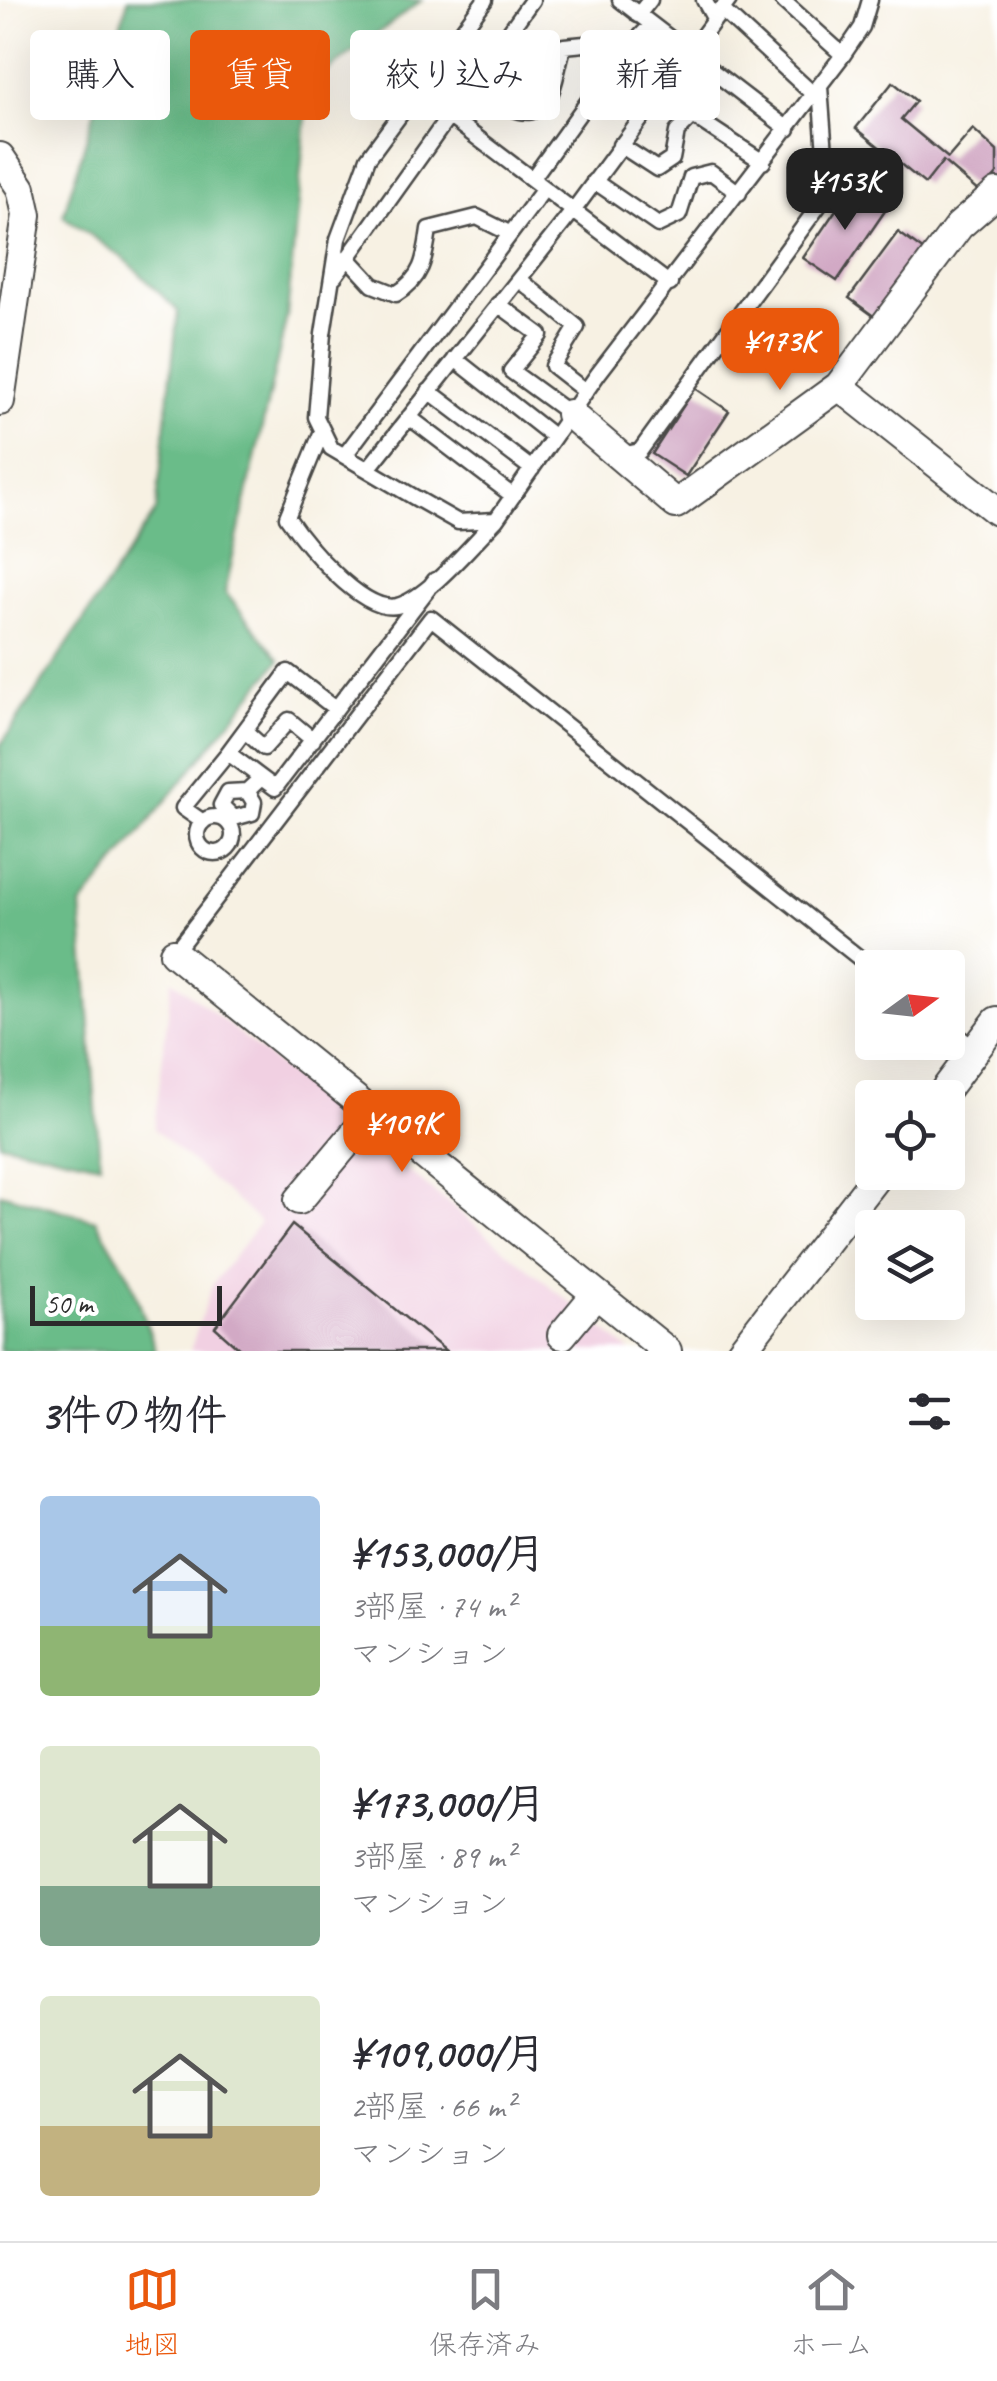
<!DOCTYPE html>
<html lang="ja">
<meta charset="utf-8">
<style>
:root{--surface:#fff;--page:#f7f7f7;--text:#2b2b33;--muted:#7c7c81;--line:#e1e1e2;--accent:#ea580c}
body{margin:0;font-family:Caveat,"Klee One",sans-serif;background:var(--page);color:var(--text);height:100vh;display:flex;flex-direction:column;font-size:38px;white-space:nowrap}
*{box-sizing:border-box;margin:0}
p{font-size:32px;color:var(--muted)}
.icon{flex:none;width:55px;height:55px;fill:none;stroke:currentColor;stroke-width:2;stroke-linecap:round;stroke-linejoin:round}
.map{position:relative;height:1351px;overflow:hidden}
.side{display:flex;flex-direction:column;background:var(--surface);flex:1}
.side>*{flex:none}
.top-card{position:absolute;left:30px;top:30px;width:938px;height:90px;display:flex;gap:20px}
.needle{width:65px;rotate:75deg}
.buttons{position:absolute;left:855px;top:950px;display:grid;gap:20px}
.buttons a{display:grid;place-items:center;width:110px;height:110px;border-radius:10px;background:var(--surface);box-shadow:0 10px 40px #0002;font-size:50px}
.scale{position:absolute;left:30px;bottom:25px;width:192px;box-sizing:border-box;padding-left:10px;border:5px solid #2b2b2b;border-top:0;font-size:28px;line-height:35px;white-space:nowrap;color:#2b2b2b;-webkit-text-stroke:8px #fff;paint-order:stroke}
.price{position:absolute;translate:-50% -85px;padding:0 22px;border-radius:20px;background:var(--accent);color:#fff;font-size:32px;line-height:65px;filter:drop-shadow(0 2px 5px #0008)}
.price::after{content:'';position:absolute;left:50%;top:60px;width:30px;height:22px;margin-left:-15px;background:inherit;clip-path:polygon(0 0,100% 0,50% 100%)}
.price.on{background:#222;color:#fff}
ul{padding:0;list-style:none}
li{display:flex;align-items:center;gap:30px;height:250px;padding:0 40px}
li span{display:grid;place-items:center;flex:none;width:280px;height:200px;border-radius:10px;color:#555}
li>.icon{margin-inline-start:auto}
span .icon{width:120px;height:120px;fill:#fffc;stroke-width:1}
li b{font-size:42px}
h2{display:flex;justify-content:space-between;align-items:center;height:120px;padding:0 40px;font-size:42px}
.tag{padding:0 35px;border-radius:10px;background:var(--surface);box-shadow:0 10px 40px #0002;font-size:35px;line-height:90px}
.tag.on{background:var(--accent);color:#fff}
.dock{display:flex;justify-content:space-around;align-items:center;height:140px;border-top:2px solid var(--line);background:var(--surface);font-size:28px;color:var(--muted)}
.dock a{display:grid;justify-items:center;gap:5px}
.dock .on{color:var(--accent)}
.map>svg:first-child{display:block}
.built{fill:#f1d0e2}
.forest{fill:#6bbc89;stroke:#4b745a;stroke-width:2.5}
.building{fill:#d2a9c5}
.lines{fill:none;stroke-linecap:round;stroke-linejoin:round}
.service-casing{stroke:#4a4947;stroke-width:19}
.minor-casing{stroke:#4a4947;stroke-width:32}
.service{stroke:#fff;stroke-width:14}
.minor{stroke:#fff;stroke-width:28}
</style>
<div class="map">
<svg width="997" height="1351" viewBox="0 0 997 1351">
<rect width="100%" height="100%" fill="#fff"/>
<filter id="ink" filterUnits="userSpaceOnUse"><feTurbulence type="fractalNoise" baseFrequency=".01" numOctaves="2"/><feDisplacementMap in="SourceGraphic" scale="20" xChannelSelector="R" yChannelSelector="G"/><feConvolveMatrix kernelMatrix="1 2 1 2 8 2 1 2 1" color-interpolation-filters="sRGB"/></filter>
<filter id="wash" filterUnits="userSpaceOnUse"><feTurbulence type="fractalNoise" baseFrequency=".0048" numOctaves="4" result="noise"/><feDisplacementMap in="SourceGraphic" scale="40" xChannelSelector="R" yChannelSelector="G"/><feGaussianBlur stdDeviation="2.25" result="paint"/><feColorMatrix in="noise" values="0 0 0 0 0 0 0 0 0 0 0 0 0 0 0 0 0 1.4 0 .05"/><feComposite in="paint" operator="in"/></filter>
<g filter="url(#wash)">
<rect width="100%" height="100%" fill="#f7f1e3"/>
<path class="built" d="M 172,979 L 630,1351 L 190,1351 L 212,1285 L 260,1222 L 154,1129 Z"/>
<path class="forest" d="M 128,0 L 422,0 L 309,85 L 287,316 L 225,592 L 280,660 L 81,906 L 100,1164 L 0,1143 L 0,746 L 156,511 L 178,311 L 127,261 L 63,216 Z
M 0,1193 L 96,1220 L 130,1277 L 156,1351 L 0,1351 Z"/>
<g id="blocks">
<path class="building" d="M 893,82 L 916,101 L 901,119 L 948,158 L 973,129 L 997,151 L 997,174 L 980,193 L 943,161 L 925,184 L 856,128 Z
M 853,185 L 887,208 L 837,281 L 803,258 Z
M 898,232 L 924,251 L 875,317 L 849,298 Z
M 695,388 L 729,411 L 686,476 L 652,454 Z
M 292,1225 L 446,1351 L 242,1351 L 215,1327 Z"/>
</g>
</g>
<g filter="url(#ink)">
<use href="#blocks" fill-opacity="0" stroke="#4a4947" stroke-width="2.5"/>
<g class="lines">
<g class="service-casing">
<path id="service" d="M 485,0 L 368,158 L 338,239 L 323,334 L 316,417 L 331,448 L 414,497 L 458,522 L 496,520 L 598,374 L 843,55 L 862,27 L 870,0
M 620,0 L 788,129
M 704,0 L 714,18
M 782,0 L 843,55
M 721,9 L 814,95
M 638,15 L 650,0
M 476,79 C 493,95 525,131 548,99 C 556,86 558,61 564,46 L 595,43 L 617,61
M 417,92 L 670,284
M 620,145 L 657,169 L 672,159 L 677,132 L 693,116 L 763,162
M 532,179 L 617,61 L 651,25
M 594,181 L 658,225 L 679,215 L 691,177 L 711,172 L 739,193
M 348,258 L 373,285 L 396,294 C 423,278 425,258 429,229 L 477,217 L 509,233
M 335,276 L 532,0
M 519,279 L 577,327 L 553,366 L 585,391
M 498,304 L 540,335 L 511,371 L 570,414
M 455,359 L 554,437
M 429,391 L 532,469
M 409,417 L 513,496
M 322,431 L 287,517 C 304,542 362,614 397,606 C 428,598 473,543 496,520
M 345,455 L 544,189
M 617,456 L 640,451 L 828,193 L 820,87
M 368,469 L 573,211 L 729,0
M 336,709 L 288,672 L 228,753 L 275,788 L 435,580
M 245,731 L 264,748 L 289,720 L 313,740
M 247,791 L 228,792 L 221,805 L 234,818 L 252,813 L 254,802 L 247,791 L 261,778
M197 835a18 18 0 1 1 36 0a18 18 0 1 1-36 0Z
M 203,822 L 183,808 L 228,753
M 174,953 L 431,618 L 872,968
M 948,1028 L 976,1050"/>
</g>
<g class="minor-casing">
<path id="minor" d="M 0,157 L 21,188 L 27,215 L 0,401
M 839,386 L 997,511
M 570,414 L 676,504 L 839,386 L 959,226 L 997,193
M 174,953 L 667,1351
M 939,1098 L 997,1021
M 299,1200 L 371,1114
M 562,1335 L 596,1294
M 741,1351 L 880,1172"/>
</g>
<use href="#service" class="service"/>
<use href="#minor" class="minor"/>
</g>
</g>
</svg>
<div class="buttons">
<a><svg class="needle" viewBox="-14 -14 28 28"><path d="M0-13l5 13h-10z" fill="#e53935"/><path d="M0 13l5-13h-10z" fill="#7c7c81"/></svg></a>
<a><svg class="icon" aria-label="locate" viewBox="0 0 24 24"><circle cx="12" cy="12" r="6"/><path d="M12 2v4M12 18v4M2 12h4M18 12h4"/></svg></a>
<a><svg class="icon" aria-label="layers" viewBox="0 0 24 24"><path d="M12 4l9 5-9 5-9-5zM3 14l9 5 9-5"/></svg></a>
</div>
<div class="scale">50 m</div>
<b class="price on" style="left:845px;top:233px">¥153K</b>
<b class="price" style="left:780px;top:393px">¥173K</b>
<b class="price" style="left:402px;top:1175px">¥109K</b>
<div class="top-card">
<a class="tag">購入</a>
<a class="tag on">賃貸</a>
<a class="tag">絞り込み</a>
<a class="tag">新着</a>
</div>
</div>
<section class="side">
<h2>3件の物件<svg class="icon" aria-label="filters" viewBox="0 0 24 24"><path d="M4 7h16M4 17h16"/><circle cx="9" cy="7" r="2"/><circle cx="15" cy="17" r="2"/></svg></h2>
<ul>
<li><span style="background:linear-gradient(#a9c7e8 65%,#8fb573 0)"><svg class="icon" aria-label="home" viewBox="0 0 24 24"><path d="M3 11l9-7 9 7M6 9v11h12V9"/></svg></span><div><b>¥153,000/月</b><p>3部屋 · 74 m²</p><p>マンション</p></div></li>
<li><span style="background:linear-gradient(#dfe7d0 70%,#7fa58c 0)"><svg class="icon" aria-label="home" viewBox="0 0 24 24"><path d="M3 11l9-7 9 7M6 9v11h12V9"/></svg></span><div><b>¥173,000/月</b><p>3部屋 · 89 m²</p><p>マンション</p></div></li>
<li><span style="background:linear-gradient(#dfe7d0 65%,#c2b280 0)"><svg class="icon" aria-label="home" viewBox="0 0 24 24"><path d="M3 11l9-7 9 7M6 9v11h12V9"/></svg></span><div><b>¥109,000/月</b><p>2部屋 · 66 m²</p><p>マンション</p></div></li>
</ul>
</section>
<nav class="dock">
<a class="on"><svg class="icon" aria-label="map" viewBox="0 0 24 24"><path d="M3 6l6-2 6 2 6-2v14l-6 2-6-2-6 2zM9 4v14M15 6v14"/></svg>地図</a>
<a><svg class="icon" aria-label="saved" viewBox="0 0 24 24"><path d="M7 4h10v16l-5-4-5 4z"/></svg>保存済み</a>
<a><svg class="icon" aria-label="home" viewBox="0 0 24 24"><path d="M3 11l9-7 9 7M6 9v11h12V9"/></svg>ホーム</a>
</nav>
